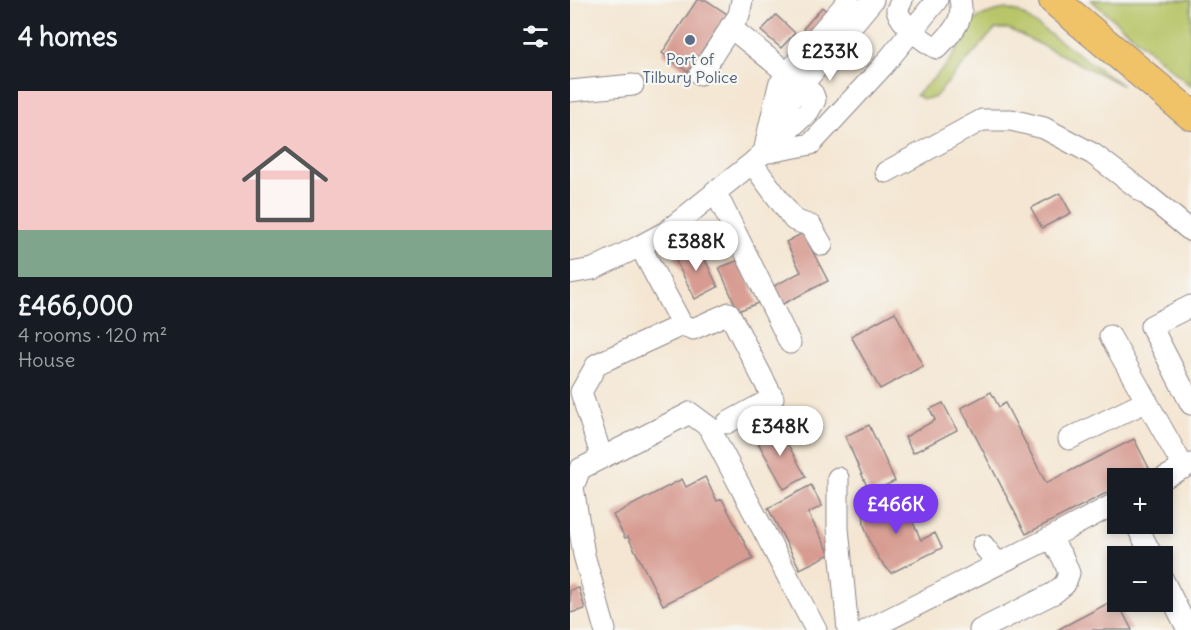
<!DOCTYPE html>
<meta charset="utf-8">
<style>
:root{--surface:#171b24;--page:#242831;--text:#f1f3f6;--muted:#9ea1a6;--line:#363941;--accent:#7c3aed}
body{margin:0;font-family:Delius,sans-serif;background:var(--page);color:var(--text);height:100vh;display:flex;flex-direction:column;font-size:22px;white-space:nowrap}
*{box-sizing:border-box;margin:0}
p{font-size:20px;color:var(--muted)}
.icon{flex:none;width:33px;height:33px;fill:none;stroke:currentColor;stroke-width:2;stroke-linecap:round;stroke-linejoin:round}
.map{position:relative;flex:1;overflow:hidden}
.details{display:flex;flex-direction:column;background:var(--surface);width:570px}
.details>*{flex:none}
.controls{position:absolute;left:537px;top:468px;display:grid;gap:12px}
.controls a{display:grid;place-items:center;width:66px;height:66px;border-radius:0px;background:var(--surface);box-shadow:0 3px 9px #0003;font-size:30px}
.price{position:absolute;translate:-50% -51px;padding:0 14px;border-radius:21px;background:#fff;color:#222;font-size:20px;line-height:39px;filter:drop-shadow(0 2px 3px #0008)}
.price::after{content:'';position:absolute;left:50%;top:36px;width:18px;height:14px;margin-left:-9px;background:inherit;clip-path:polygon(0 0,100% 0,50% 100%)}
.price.selected{background:var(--accent);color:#fff}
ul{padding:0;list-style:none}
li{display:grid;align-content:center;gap:12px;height:318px;padding:0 18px}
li+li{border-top:2px solid var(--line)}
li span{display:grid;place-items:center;height:186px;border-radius:0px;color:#555}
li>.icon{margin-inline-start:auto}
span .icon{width:108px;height:108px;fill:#fffc;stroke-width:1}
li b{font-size:26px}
h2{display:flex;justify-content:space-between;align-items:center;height:72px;padding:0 18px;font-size:26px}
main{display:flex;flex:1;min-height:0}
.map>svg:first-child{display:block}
.green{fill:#b8c567;stroke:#6d7451;stroke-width:1.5}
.building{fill:#d79b91}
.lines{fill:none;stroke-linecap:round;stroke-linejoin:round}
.minor-casing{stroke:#8b8486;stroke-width:23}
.highway-casing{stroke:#8b8486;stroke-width:32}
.minor{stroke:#fff;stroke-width:21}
.highway{stroke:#f1c369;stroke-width:30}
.service-dot{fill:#5c6f8a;stroke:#f6f6f2;stroke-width:2}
.labels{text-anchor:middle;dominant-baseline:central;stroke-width:4.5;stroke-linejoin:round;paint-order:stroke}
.service-label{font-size:16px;fill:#4e5e75;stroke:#f6f6f2}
</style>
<main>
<section class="details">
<h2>4 homes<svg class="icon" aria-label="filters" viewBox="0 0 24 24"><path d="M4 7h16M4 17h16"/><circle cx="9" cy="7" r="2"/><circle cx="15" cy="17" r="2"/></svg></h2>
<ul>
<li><span style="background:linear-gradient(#f6c9c9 75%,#7fa58c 0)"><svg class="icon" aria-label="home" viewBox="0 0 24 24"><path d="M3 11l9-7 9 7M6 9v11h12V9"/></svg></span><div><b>£466,000</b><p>4 rooms · 120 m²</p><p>House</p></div></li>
</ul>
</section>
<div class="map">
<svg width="621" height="630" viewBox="0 0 621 630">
<rect width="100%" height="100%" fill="#f6f6f2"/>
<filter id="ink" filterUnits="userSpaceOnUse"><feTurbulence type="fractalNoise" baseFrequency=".0167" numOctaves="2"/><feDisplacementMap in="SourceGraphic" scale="12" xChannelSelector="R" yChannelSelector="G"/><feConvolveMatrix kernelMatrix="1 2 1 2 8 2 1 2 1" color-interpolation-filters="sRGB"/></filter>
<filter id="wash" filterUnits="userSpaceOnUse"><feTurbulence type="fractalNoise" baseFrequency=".008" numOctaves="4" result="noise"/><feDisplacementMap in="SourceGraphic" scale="24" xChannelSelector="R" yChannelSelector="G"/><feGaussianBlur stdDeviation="1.35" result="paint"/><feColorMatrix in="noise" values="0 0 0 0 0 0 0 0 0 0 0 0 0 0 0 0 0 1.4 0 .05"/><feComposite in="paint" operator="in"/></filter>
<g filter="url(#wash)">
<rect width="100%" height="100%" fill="#f4e6d2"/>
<path class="green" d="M 521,0 L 621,0 L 621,86 Z
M 436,9 L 450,13 L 552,85 L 439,29 L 425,29 L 364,98 L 353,99 L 346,95 C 359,82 376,69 385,53 C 388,49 388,43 390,39 C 399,19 415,12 436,9 Z"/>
<g id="blocks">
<path class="building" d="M 127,0 L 136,0 L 157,14 L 118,72 L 92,53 Z
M 252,7 L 301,49 L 282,71 L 233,29 Z
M 206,15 L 225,33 L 211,48 L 191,31 Z
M 490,193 L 501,213 L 472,228 L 461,208 Z
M 233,233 L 258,281 L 211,305 L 202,287 L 231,272 L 216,242 Z
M 128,245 L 148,287 L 125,299 L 104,257 Z
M 169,260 L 188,303 L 168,311 L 149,268 Z
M 325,312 L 353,366 L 310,389 L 281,336 Z
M 421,392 L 429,407 L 435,403 L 476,483 L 564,439 L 580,470 L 564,478 L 548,478 L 548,487 L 456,534 L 391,408 Z
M 373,403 L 387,430 L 343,453 L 335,437 L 365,420 L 360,409 Z
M 207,425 L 236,477 L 214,489 L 185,437 Z
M 299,425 L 325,481 L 300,493 L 275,436 Z
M 135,477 L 147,501 L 152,499 L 183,559 L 93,605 L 58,537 L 55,538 L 43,515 L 112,479 L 116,487 Z
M 241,485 L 252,506 L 238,513 L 260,554 L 230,569 L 198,508 Z
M 321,495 L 327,508 L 335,505 L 351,540 L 365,533 L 372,548 L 321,573 L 309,559 L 300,542 L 294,525 L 293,508 Z
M 9,588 L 15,609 L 0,613 L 0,590 Z
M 546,599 L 562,630 L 487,630 Z"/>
</g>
</g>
<g filter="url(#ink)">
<use href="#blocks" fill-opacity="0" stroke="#8b8486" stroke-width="1.5"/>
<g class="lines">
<g class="minor-casing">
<path id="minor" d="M 332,0 L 327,10 C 331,24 354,42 367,48 C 381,34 395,21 390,0
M 130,74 L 169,15 L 172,0
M 0,91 L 63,85
M 201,120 L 209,85 L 245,39 L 279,0
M 194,153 L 241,144 L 313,66 L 367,0
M 194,153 L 200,124 L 303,0
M 182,163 L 224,220 L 241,226 L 252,245
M 316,172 L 412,120 L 441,120 L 474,128 L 523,154 L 576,194 L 621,231
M 145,191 L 220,343
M 0,273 L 23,269 L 70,246 L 96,232 L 182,163 L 238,112 L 245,100 L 243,94 L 160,27
M 621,306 L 581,326 L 621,404
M 112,325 L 123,329 L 159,313 L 203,398 L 157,423
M 540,336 L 614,468
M 499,439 L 577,401
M 32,458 L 11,392 L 27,364 L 112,325 L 70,246
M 268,478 L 268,528 L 278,630
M 592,479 L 621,464
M 566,524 L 582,556
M 413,545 L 428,564
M 592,578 L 618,630
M 35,630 L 14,555 L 3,487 L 10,469 L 120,413 L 139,427 L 246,630
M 297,630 L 480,538 L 548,502
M 410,630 L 484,593 L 495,584 L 499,573 L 493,558 L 480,538"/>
</g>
<g class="highway-casing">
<path id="highway" d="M 484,0 L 621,115"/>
</g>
<use href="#minor" class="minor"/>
<use href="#highway" class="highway"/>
</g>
</g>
<circle class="service-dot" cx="120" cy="40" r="6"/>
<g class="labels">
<g class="service-label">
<text x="120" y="59">Port of<tspan x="120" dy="18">Tilbury Police</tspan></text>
</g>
</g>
</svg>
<div class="controls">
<a>+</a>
<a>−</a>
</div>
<b class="price" style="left:260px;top:82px">£233K</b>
<b class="price" style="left:126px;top:272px">£388K</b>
<b class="price" style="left:210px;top:457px">£348K</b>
<b class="price selected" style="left:326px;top:535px">£466K</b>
</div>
</main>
